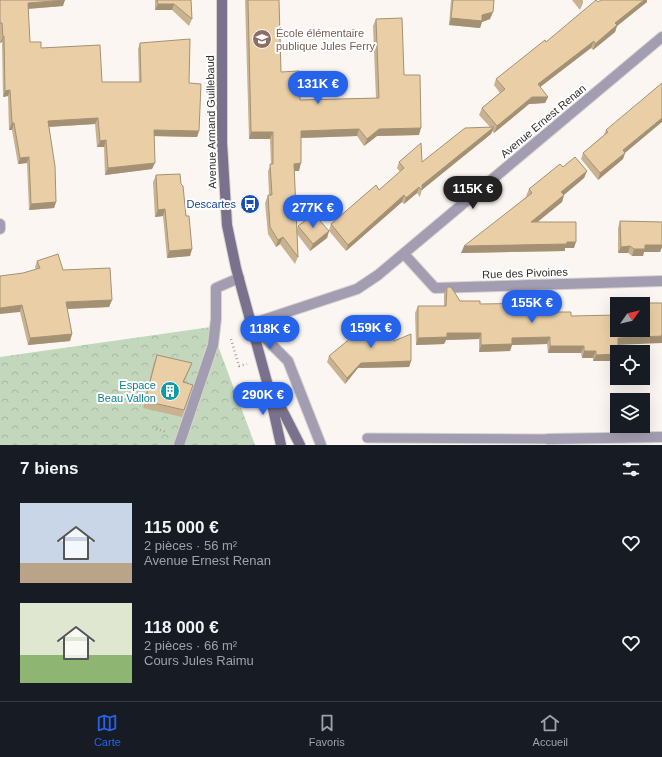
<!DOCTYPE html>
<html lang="fr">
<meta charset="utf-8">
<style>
:root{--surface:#171b24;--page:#20242c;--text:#f1f3f6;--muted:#9ea1a6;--line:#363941;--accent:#2563eb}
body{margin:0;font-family:Helvetica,sans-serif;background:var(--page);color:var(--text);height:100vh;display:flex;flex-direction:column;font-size:15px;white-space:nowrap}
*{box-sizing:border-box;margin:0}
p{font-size:13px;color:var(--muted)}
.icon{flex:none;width:22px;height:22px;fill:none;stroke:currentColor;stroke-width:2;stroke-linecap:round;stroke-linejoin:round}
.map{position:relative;height:445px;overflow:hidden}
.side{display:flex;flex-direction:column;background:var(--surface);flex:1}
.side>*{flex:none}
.needle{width:26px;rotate:56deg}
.controls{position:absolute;left:610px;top:297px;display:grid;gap:8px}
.controls a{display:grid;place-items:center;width:40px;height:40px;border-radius:0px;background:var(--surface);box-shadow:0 4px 16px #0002;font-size:20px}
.price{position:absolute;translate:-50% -34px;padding:0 9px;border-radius:14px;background:var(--accent);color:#fff;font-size:13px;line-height:26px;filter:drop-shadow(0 1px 2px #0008)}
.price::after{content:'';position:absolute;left:50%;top:24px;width:12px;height:9px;margin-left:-6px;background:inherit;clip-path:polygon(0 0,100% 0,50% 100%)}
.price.on{background:#222;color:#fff}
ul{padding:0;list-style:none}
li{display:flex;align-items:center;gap:12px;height:100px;padding:0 20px}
li span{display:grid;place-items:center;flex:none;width:112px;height:80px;border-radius:0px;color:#555}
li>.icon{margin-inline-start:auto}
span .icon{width:48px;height:48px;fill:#fffc;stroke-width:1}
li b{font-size:17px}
h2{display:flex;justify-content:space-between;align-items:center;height:48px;padding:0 20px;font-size:17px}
.menu{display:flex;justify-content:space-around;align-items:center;height:56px;border-top:1px solid var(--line);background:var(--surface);font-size:11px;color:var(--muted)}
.menu a{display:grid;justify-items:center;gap:2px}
.menu .on{color:var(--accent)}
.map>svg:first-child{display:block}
.park{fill:url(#park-crowns)}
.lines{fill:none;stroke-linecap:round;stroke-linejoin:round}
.lane-casing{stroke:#d6d2ce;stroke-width:11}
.street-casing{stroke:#d6d2ce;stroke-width:12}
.secondary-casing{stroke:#d6d2ce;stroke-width:12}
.path{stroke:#a6a29f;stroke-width:2.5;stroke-dasharray:1 3;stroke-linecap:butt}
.lane{stroke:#a29db0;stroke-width:9}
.street{stroke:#a29db0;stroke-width:10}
.secondary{stroke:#7a728d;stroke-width:10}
.wall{fill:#c9b28f}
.shaded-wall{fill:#a49174}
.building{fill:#eacfa6;stroke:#a49174}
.labels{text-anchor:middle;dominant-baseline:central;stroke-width:4;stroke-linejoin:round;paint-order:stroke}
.education-label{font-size:11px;fill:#785e54;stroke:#fff;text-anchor:start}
.street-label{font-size:11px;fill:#302e2c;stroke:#fff}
.transit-label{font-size:11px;fill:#164399;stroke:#fff;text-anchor:end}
.culture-label{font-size:11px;fill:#0d838f;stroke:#fff;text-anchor:end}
</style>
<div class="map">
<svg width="662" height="445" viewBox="0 0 662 445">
<defs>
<pattern id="park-crowns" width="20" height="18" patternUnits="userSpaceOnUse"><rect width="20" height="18" fill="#c2d7bc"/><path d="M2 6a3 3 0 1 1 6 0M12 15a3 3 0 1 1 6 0" fill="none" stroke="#a7b9a2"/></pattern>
</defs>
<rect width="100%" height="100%" fill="#fbf6f2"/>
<path class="park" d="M 211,327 L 255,445 L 0,445 L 0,357 Z"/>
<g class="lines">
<g class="lane-casing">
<path id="lane" d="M 367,438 L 548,439"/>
</g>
<g class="street-casing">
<path id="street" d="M 0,224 L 0,229
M 404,254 L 435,288 L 662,281
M 548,439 L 662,437
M 179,445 L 213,345 L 216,319 L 216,288 L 239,278
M 321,445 L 288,361 L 251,324 L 357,289 L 378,275 L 662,37"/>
</g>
<g class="secondary-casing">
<path id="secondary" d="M 222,0 L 222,143 L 227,225 L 236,268 L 267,382 L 281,445
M 273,392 L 300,445"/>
</g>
<path class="path" d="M 231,339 L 239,366 L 247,364
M 156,429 L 167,432"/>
<use href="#lane" class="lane"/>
<use href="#street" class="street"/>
<use href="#secondary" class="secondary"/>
</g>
<path class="wall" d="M 0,0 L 63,6 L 28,9 L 30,42 L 41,48 L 102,82 L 139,82 L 138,49 L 140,43 L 189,83 L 199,131 L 197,137 L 154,136 L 152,169 L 105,175 L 104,147 L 97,147 L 95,124 L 49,127 L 56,202 L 54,208 L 29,210 L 27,163 L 18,164 L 12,130 L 9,130 L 8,96 L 3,97 L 2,42 L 0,43 Z
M 155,0 L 191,0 L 192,19 L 189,26 L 172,10 L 155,10 Z
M 245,0 L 279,0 L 281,72 L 300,100 L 376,98 L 373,26 L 376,19 L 404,75 L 419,135 L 377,136 L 364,146 L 357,136 L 301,138 L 299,171 L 294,171 L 297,229 L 298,226 L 329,230 L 331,224 L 379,190 L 400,172 L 397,168 L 399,162 L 422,162 L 490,127 L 479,115 L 482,108 L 500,93 L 494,85 L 496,79 L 546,42 L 598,2 L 647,2 L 617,26 L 615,32 L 593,50 L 591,48 L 540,87 L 548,97 L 545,103 L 529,104 L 494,133 L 492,131 L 491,134 L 422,189 L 420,197 L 417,193 L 404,204 L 402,202 L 346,251 L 329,231 L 327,238 L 310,251 L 297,234 L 298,257 L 295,264 L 280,244 L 276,247 L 268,234 L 265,203 L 268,195 L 269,195 L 268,171 L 271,164 L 270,139 L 249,139 Z
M 451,0 L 494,0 L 490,19 L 482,22 L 480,28 L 449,25 Z
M 572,0 L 583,0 L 583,3 L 580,10 Z
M 606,130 L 625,153 L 623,159 L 598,180 L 581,159 L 583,153 L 604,135 Z
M 563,167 L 587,171 L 584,178 L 564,195 L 562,202 L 537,222 L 574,248 L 565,248 L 565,251 L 461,253 L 527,196 L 526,196 L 529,189 Z
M 156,175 L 181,184 L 186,216 L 192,249 L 190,256 L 167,258 L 163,216 L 155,217 L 153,182 Z
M 620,221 L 662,222 L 662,247 L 660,252 L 644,252 L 643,256 L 632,256 L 628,253 L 618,253 L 618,228 Z
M 37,261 L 63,270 L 112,300 L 109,307 L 67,309 L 72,334 L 70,341 L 28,345 L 20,312 L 23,273 L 36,270 L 35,267 Z
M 447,287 L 460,301 L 480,304 L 549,312 L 571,316 L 617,330 L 662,303 L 618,344 L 617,358 L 616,361 L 593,361 L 593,358 L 582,358 L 581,353 L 548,353 L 547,344 L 512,345 L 510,351 L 479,352 L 479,339 L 446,340 L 444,344 L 416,345 L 415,313 L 418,306 L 444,306 L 444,294 Z
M 157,355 L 192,363 L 184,383 L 193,385 L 182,417 L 143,408 L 154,362 Z
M 329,356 L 411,361 L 409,367 L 358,368 L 345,384 L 327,362 Z"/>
<path class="shaded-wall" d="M 65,0 L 63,6 L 25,9 L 28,3 Z
M 644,0 L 647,0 L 647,2 L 617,26 L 615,32 L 593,50 L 595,44 L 615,23 Z
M 158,4 L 174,4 L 172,10 L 155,10 Z
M 493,12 L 490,19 L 482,22 L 480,28 L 449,25 L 451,18 L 482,15 Z
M 4,36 L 2,42 L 0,43 L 3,37 Z
M 594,41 L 591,48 L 535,91 L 538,84 Z
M 10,90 L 8,96 L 3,97 L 5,91 Z
M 532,97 L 548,97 L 545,103 L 529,104 L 494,133 L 497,126 Z
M 98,118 L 95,124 L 45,127 L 48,121 Z
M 662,118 L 662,122 L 625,153 L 623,159 L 598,180 L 600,173 L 623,150 Z
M 12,123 L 14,123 L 12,130 L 9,130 Z
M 494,127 L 491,134 L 422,190 L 422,185 Z
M 421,128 L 419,135 L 377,136 L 364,146 L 367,139 L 379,129 Z
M 359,129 L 357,136 L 299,138 L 301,131 Z
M 154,130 L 199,131 L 197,137 L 152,136 Z
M 251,132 L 273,132 L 270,139 L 249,139 Z
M 106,140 L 104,147 L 97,147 L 100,141 Z
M 29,157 L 27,163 L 18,164 L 20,158 Z
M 155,163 L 152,169 L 105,175 L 108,168 Z
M 301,163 L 299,171 L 291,171 L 294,164 Z
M 587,171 L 584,178 L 559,199 L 561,192 Z
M 419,187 L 417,193 L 404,204 L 406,198 Z
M 404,195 L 402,202 L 346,251 L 348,245 Z
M 564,195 L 562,202 L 529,229 L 531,222 Z
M 56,202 L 54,208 L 29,210 L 31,204 Z
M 165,209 L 163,216 L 155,217 L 158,210 Z
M 329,231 L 327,238 L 310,251 L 313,244 Z
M 283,237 L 280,244 L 276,247 L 278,240 Z
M 567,242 L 576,242 L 574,248 L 565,248 L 565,251 L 461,253 L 464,246 Z
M 662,242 L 662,247 L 660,252 L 644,252 L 643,256 L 632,256 L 634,249 L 645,245 Z
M 630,246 L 628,253 L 618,253 L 621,247 Z
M 192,249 L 190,256 L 167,258 L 169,251 Z
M 112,300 L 109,307 L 64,309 L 66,302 Z
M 22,305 L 20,312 L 0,314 L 0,308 Z
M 447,333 L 481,333 L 479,339 L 446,340 L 444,344 L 416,345 L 418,338 Z
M 72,334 L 70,341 L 28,345 L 30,338 Z
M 662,336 L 662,343 L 616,345 L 618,338 Z
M 550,337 L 547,344 L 512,345 L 510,351 L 479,352 L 481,345 L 512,338 Z
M 550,346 L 584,346 L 581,353 L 548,353 Z
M 584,351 L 596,351 L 593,358 L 582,358 Z
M 617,354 L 617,358 L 616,361 L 593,361 L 596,355 Z
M 411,361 L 409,367 L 358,368 L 345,384 L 347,378 L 361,363 Z"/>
<path class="building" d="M 0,0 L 65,0 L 28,3 L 30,42 L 41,42 L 41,48 L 100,45 L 102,82 L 141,82 L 140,43 L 190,39 L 189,83 L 201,84 L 199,131 L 154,130 L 155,163 L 108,168 L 106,140 L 100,141 L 98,118 L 48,121 L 55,166 L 56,202 L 31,204 L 29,157 L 20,158 L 14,123 L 12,123 L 10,90 L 5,91 L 4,36 L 3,37 L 2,23 L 0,23 Z
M 157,0 L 191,0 L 192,19 L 174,4 L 158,4 Z
M 248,0 L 279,0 L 281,72 L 299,71 L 300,100 L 379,98 L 376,19 L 402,18 L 404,75 L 420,75 L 421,128 L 379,129 L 367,139 L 359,129 L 301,131 L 301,163 L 294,164 L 298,257 L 283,237 L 278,240 L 270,227 L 268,195 L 272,195 L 270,164 L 273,164 L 273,132 L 251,132 Z
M 453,0 L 494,0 L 493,12 L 482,15 L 482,21 L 451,18 Z
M 596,0 L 598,2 L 601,0 L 644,0 L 615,23 L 617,25 L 595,44 L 594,41 L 538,84 L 548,97 L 532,97 L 497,126 L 482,108 L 505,89 L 496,79 L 545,40 L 546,42 Z
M 662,83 L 662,118 L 623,150 L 625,153 L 600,173 L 583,153 L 608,132 L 606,130 Z
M 494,127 L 422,185 L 422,190 L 419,187 L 406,198 L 404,195 L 348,245 L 331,224 L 376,185 L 379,190 L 404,168 L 399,162 L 421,143 L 422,162 L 465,128 Z
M 575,157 L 587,171 L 561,192 L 564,195 L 531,222 L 576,222 L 576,242 L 567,242 L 567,244 L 464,246 L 532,193 L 529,189 L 560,164 L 563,167 Z
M 180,174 L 181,184 L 183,186 L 186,216 L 189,216 L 192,249 L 169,251 L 165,209 L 158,210 L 156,175 Z
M 314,214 L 329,231 L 313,244 L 298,226 Z
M 620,221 L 662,222 L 662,245 L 645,245 L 645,249 L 634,249 L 630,246 L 621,247 Z
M 58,254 L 63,270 L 110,268 L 112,300 L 66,302 L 72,334 L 30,338 L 22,305 L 0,308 L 0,276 L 23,273 L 40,268 L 37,261 Z
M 447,287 L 451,287 L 460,301 L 480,301 L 480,304 L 549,303 L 549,312 L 571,312 L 571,316 L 617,315 L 617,330 L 643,330 L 643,304 L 629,304 L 629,303 L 662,303 L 662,336 L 618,338 L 618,352 L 617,352 L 617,354 L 596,355 L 596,351 L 584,351 L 584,346 L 550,346 L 550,337 L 512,338 L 512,344 L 481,345 L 481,333 L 447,333 L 447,337 L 418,338 L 418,306 L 446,306 Z
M 375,318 L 394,341 L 411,334 L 411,361 L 361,363 L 347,378 L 329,356 Z
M 157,355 L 192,363 L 183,382 L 193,385 L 184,410 L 145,401 Z"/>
<defs>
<g id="school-disc" transform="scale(1)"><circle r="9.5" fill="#8d6e63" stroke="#fff"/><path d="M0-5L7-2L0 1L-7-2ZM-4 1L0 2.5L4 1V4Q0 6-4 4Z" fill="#fff"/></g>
<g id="bus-disc" transform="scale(1)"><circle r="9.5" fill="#1a4fb4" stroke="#fff"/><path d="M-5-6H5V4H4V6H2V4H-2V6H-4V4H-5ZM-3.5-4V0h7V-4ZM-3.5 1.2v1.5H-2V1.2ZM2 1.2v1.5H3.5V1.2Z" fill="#fff"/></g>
<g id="building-disc" transform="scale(1)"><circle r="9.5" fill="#0f9aa8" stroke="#fff"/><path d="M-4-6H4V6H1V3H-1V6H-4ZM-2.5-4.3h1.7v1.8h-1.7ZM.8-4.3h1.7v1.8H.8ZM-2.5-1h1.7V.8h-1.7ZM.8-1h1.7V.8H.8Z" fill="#fff"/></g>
</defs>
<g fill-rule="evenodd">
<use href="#school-disc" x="262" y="39"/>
<use href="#bus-disc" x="250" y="204"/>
<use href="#building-disc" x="170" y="391"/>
</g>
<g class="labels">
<g class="education-label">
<text x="276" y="33">École élémentaire<tspan x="276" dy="13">publique Jules Ferry</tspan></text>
</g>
<g class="street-label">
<text transform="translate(543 121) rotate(-40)">Avenue Ernest Renan</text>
<text transform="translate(211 122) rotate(-91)">Avenue Armand Guillebaud</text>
<text transform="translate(525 273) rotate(-2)">Rue des Pivoines</text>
</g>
<g class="transit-label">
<text x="236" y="204">Descartes</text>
</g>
<g class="culture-label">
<text x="156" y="385">Espace<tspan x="156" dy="13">Beau Vallon</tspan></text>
</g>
</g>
</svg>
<div class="controls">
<a><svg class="needle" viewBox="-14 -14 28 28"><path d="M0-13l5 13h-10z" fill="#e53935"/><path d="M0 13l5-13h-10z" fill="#9ea1a6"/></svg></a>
<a><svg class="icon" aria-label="locate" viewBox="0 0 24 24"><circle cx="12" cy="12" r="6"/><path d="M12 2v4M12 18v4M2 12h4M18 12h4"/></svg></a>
<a><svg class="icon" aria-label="layers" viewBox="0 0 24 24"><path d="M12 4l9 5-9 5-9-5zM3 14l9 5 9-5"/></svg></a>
</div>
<b class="price" style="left:318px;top:105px">131K €</b>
<b class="price on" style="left:473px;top:210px">115K €</b>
<b class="price" style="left:313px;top:229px">277K €</b>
<b class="price" style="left:532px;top:324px">155K €</b>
<b class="price" style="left:371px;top:349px">159K €</b>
<b class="price" style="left:270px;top:350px">118K €</b>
<b class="price" style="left:263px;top:416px">290K €</b>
</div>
<section class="side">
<h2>7 biens<svg class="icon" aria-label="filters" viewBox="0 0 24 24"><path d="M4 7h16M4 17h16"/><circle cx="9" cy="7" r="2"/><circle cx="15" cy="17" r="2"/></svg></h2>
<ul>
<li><span style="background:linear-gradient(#c9d6e8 75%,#b9a48a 0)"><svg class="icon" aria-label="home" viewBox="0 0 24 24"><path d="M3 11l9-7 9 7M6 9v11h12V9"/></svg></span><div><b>115 000 €</b><p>2 pièces · 56 m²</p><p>Avenue Ernest Renan</p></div><svg class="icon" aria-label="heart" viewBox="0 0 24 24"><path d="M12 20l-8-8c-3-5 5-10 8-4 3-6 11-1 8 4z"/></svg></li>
<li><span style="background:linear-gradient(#dfe7d0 65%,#8fb573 0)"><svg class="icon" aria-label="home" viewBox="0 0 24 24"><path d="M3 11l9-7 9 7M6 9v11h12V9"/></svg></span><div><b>118 000 €</b><p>2 pièces · 66 m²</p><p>Cours Jules Raimu</p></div><svg class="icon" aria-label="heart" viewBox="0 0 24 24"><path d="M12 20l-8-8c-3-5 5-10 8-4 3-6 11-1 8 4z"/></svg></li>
</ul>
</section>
<nav class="menu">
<a class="on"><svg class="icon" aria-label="map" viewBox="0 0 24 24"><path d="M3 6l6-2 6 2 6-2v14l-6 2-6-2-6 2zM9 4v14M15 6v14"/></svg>Carte</a>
<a><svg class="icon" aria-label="saved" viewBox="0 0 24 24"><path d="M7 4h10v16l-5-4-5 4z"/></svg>Favoris</a>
<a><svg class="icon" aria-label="home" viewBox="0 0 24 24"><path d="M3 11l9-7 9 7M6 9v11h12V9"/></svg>Accueil</a>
</nav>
